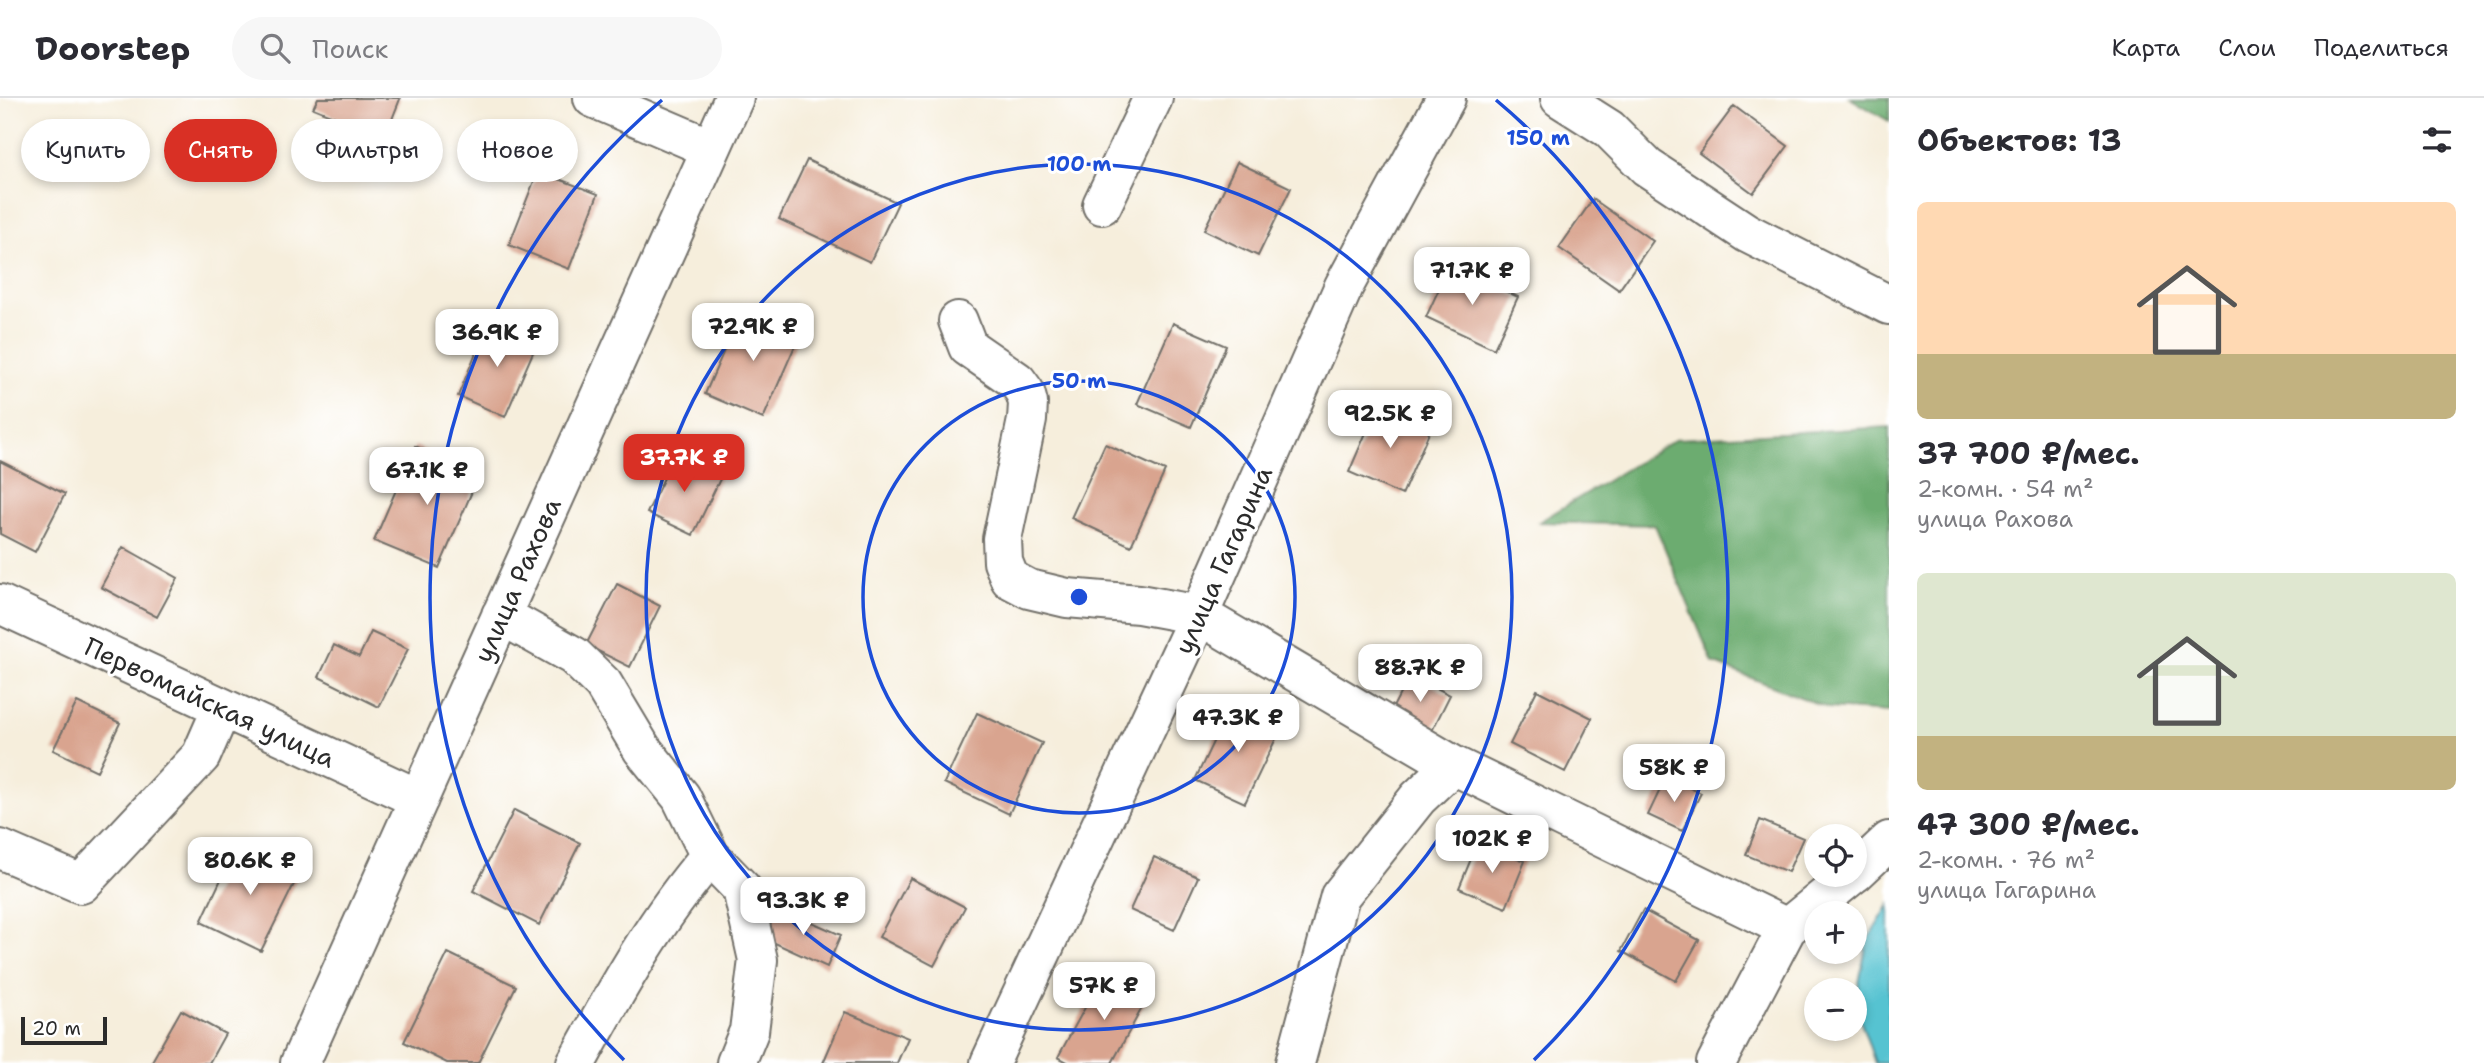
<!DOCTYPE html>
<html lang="ru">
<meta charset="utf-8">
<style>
:root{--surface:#fff;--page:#f7f7f7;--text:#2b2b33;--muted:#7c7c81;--line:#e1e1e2;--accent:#d93025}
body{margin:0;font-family:"Shantell Sans",sans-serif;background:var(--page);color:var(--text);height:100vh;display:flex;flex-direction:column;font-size:26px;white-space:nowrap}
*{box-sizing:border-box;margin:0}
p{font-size:23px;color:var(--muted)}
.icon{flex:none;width:38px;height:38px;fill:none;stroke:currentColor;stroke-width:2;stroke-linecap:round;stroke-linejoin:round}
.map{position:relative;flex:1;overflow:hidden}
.sheet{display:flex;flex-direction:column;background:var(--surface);width:595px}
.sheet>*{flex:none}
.top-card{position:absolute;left:21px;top:21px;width:665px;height:63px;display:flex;gap:14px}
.tools{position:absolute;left:1804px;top:726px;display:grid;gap:14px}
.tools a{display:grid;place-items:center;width:63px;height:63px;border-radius:50%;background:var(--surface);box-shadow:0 4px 10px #0003;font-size:35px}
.scale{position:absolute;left:21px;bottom:18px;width:86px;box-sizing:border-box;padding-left:7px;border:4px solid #2b2b2b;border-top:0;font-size:19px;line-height:24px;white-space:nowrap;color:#2b2b2b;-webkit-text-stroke:5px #fff;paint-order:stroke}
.price{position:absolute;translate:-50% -60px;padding:0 16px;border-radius:14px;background:#fff;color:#222;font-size:23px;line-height:46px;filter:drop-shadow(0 2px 4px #0008)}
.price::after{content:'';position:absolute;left:50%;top:42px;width:21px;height:16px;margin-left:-10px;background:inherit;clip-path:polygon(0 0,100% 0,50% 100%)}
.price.on{background:var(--accent);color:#fff}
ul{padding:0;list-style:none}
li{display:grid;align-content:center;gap:14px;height:371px;padding:0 28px}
li span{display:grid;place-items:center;height:217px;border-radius:10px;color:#555}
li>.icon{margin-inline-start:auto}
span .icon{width:126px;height:126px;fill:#fffc;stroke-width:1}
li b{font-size:30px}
h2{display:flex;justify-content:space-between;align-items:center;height:84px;padding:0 28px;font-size:30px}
.chip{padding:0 24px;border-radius:32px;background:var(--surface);box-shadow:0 4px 10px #0003;font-size:24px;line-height:63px}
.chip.on{background:var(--accent);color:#fff}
header{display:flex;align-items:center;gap:42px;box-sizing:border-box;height:98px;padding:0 35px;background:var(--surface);border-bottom:2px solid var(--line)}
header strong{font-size:33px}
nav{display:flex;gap:38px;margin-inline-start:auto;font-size:24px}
.search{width:490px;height:63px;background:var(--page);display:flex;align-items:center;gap:18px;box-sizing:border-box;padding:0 24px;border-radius:38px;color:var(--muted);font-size:26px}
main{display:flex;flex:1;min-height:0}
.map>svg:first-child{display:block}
.forest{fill:#6cac6f;stroke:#4c6c4d;stroke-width:2}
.water{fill:#57c3d1;stroke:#41777e;stroke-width:2}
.building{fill:#d9a48f}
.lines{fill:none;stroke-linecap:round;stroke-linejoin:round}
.minor-casing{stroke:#726f69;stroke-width:42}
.minor{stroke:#fff;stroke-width:38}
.ring{fill:none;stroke:#1d4ed8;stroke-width:3.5}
.labels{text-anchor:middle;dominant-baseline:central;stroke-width:6;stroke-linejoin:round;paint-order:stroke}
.street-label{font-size:26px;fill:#2b2b2b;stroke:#fff}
.centre{fill:#1d4ed8;stroke:#fff;stroke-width:3.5}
.ring-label{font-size:21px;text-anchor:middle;font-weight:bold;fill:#1d4ed8;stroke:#fff;stroke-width:6;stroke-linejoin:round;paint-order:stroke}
</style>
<header>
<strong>Doorstep</strong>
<div class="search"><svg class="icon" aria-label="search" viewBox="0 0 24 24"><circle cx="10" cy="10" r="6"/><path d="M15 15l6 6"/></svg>Поиск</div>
<nav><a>Карта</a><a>Слои</a><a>Поделиться</a></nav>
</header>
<main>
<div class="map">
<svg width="1889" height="965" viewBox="0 0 1889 965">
<rect width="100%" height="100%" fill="#fff"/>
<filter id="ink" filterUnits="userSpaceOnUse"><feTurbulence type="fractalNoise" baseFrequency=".0143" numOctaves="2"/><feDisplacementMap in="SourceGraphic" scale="14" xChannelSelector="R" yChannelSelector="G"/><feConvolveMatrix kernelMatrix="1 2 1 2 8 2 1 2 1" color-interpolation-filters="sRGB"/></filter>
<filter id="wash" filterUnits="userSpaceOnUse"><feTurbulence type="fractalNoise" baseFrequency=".00686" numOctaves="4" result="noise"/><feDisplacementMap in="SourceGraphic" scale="28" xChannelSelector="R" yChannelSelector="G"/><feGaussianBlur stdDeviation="1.57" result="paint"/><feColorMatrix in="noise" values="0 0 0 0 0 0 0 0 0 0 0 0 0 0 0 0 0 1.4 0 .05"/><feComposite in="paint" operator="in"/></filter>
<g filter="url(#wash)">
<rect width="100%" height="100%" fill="#f6eedc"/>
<path class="forest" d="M 1850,0 L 1889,0 L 1889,23 Z
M 1889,329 L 1889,614 L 1828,610 L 1713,565 L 1655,427 L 1539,424 L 1676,341 Z"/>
<path class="water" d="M 1889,807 L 1889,965 L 1875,965 L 1855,906 L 1867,843 Z"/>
<g id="blocks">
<path class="building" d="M 318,0 L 398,0 L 400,1 L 385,39 L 313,10 Z
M 1734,8 L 1788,48 L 1753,95 L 1699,55 Z
M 807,62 L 898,105 L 870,164 L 779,121 Z
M 1237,64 L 1291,90 L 1258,158 L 1204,132 Z
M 538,73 L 598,96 L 569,171 L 509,147 Z
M 1593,101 L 1653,143 L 1619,192 L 1559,150 Z
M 1450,167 L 1518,199 L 1494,251 L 1426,219 Z
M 743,209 L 801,234 L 763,321 L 705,296 Z
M 489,224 L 537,245 L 505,319 L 458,298 Z
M 1173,225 L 1226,248 L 1191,329 L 1137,306 Z
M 1378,307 L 1431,330 L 1402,397 L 1349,374 Z
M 1105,346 L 1165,373 L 1131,448 L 1071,420 Z
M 415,348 L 480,375 L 439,470 L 374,443 Z
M 676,355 L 722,377 L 693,437 L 647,415 Z
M 0,363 L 65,396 L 35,454 L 0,436 Z
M 123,449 L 178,480 L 157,519 L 101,489 Z
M 617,486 L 660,508 L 630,569 L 586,547 Z
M 371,534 L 408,551 L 379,609 L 319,579 L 334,547 L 359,559 Z
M 1410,576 L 1450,597 L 1431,635 L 1390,615 Z
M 1537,592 L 1592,620 L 1565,674 L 1510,646 Z
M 77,604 L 120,625 L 97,673 L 53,652 Z
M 1231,606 L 1281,630 L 1245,705 L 1195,682 Z
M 977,615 L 1042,645 L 1009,716 L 944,685 Z
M 1666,679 L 1701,695 L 1682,733 L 1648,717 Z
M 514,712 L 580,745 L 539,827 L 473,793 Z
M 1760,722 L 1803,740 L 1788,774 L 1746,757 Z
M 1478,744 L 1525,763 L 1506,810 L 1459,790 Z
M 238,745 L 300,774 L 261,853 L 201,824 Z
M 1154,759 L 1198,779 L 1174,832 L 1130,812 Z
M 910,780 L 965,809 L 934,868 L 879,839 Z
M 778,809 L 841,837 L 827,869 L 764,840 Z
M 1643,812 L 1699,842 L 1676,883 L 1621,853 Z
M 448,855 L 516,888 L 478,965 L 447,965 L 404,944 Z
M 1105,873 L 1149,897 L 1112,965 L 1069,965 L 1058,959 Z
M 181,912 L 225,936 L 209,965 L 151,965 Z
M 845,914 L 908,940 L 897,965 L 823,965 Z"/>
</g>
</g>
<g filter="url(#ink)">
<use href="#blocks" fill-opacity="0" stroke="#726f69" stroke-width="2"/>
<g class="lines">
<g class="minor-casing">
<path id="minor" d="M 593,0 L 710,50
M 1560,0 L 1609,31 L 1647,69 L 1747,135 L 1889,207
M 1102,107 L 1153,0
M 958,223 L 968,249 L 1017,283 L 1025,294 L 1028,305 L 1027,322 L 1002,441 L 1003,464 L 1010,481 L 1029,491 L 1067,500 L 1139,506 L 1199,517 L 1453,667 L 1787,830 L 1716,965
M 0,506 L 419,701
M 501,517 L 574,558 L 603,586 L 642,651 L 681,699 L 710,758 L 742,791 L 758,862 L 749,933 L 736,965
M 0,751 L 81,786 L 201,658 L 222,610
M 1855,775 L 1889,743
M 1787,830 L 1852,777
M 300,965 L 734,0
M 576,965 C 616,893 656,820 710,758
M 990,965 L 1199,517 L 1344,188 L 1446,0
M 1295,965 L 1340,798 L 1418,700 L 1453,667"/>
</g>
<use href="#minor" class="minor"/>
</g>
</g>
<g class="ring">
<circle cx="1079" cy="499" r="216"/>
<circle cx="1079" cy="499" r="433"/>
<path d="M624 962A649 649 0 0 1 662 2M1496 2A649 649 0 0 1 1534 962"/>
</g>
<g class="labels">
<g class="street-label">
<text transform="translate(1223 462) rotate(-66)">улица Гагарина</text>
<text transform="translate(517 482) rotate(-66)">улица Рахова</text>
<text transform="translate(210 604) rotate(25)">Первомайская улица</text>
</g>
</g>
<circle cx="1079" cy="499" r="10" class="centre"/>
<g class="ring-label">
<text x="1538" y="47">150 m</text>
<text x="1079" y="73">100 m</text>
<text x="1079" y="290">50 m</text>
</g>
</svg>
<div class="tools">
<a><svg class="icon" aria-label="locate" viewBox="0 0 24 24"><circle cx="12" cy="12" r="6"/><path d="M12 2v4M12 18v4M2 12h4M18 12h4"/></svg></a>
<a>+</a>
<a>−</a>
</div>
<div class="scale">20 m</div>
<b class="price" style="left:1472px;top:209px">71.7K ₽</b>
<b class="price" style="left:753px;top:265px">72.9K ₽</b>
<b class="price" style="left:497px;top:271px">36.9K ₽</b>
<b class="price" style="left:1390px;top:352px">92.5K ₽</b>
<b class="price on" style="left:684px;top:396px">37.7K ₽</b>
<b class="price" style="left:427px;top:409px">67.1K ₽</b>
<b class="price" style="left:1420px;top:606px">88.7K ₽</b>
<b class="price" style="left:1238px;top:656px">47.3K ₽</b>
<b class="price" style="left:1674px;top:706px">58K ₽</b>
<b class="price" style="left:1492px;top:777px">102K ₽</b>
<b class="price" style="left:250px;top:799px">80.6K ₽</b>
<b class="price" style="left:803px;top:839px">93.3K ₽</b>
<b class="price" style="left:1104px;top:924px">57K ₽</b>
<div class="top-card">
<a class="chip">Купить</a>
<a class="chip on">Снять</a>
<a class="chip">Фильтры</a>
<a class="chip">Новое</a>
</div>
</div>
<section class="sheet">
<h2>Объектов: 13<svg class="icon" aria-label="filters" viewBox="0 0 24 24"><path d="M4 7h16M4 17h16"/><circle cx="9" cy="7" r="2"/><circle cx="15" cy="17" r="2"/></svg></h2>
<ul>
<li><span style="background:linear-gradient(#ffd9b3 70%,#c2b280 0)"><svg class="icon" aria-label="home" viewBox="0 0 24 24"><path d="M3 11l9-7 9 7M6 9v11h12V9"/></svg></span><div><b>37 700 ₽/мес.</b><p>2-комн. · 54 m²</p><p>улица Рахова</p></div></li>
<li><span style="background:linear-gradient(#dfe7d0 75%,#c2b280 0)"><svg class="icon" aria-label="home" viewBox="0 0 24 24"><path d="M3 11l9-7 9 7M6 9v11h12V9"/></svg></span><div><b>47 300 ₽/мес.</b><p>2-комн. · 76 m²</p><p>улица Гагарина</p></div></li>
</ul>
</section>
</main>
